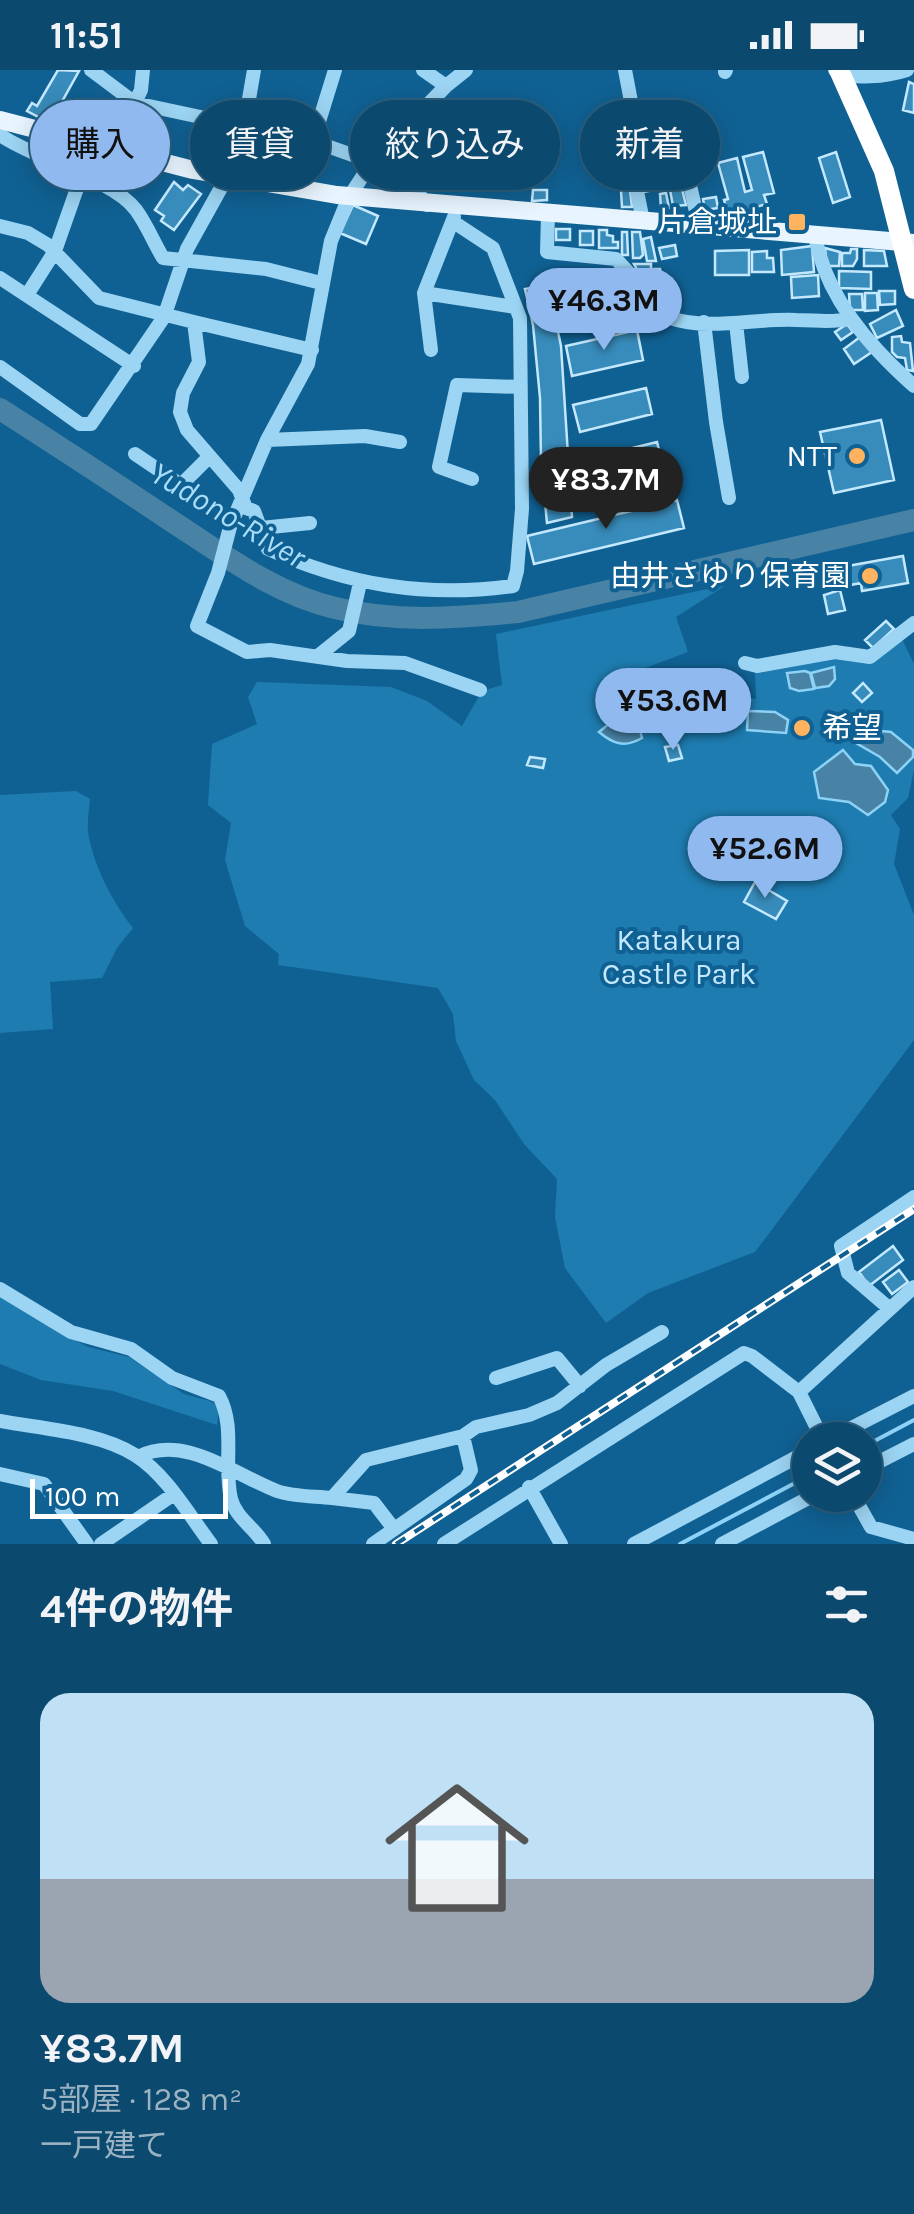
<!DOCTYPE html>
<html lang="ja">
<meta charset="utf-8">
<style>
:root{--surface:#0c496e;--page:#155073;--text:#f1f3f6;--muted:#9ab2c2;--line:#2c6181;--accent:#90b9f0}
body{margin:0;font-family:Karla,"Noto Sans JP",sans-serif;background:var(--page);color:var(--text);height:100vh;display:flex;flex-direction:column;font-size:38px;white-space:nowrap}
*{box-sizing:border-box;margin:0}
p{font-size:32px;color:var(--muted)}
.icon{flex:none;width:55px;height:55px;fill:none;stroke:currentColor;stroke-width:2;stroke-linecap:round;stroke-linejoin:round}
.map{position:relative;height:1474px;overflow:hidden}
.side{display:flex;flex-direction:column;background:var(--surface);flex:1}
.side>*{flex:none}
.banner{position:absolute;left:30px;top:30px;width:855px;height:90px;display:flex;gap:20px}
.tools{position:absolute;left:792px;top:1352px;display:grid;gap:20px}
.tools a{display:grid;place-items:center;width:90px;height:90px;border-radius:50%;background:var(--surface);box-shadow:0 5px 25px #0003,0 0 0 2px var(--line);font-size:50px}
.scale{position:absolute;left:30px;bottom:25px;width:198px;box-sizing:border-box;padding-left:10px;border:5px solid #fff;border-top:0;font-size:28px;line-height:35px;white-space:nowrap;color:#fff;-webkit-text-stroke:8px #106193;paint-order:stroke}
.price{position:absolute;translate:-50% -85px;padding:0 22px;border-radius:35px;background:var(--accent);color:#111;font-size:32px;line-height:65px;filter:drop-shadow(0 2px 5px #0008)}
.price::after{content:'';position:absolute;left:50%;top:60px;width:30px;height:22px;margin-left:-15px;background:inherit;clip-path:polygon(0 0,100% 0,50% 100%)}
.price.active{background:#222;color:#fff}
ul{padding:0;list-style:none}
li{display:grid;align-content:center;gap:20px;height:530px;padding:0 40px}
li+li{border-top:2px solid var(--line)}
li span{display:grid;place-items:center;height:310px;border-radius:30px;color:#555}
li>.icon{margin-inline-start:auto}
span .icon{width:180px;height:180px;fill:#fffc;stroke-width:1}
li b{font-size:42px}
h2{display:flex;justify-content:space-between;align-items:center;height:120px;padding:0 40px;font-size:42px}
.pill{padding:0 35px;border-radius:45px;background:var(--surface);box-shadow:0 5px 25px #0003,0 0 0 2px var(--line);font-size:35px;line-height:90px}
.pill.active{background:var(--accent);color:#111}
.status{display:flex;justify-content:space-between;align-items:center;height:70px;padding:0 50px;background:var(--surface);direction:ltr}
.status svg{height:28px;fill:currentColor}
.map>svg:first-child{display:block}
.green{fill:#1e7cb0}
.water{fill:#4883a5;stroke:#8dd2f7;stroke-width:2.5}
.lines{fill:none;stroke-linecap:round;stroke-linejoin:round}
.stream{stroke:#8dd2f7;stroke-width:4}
.river{stroke:#4883a5;stroke-width:22}
.building{fill:#388cbb;stroke:#c4e9fe;stroke-width:2.5}
.minor{stroke:#9cd4f3;stroke-width:14}
.major{stroke:#e8f5ff;stroke-width:18}
.highway{stroke:#fff;stroke-width:20}
.rail-casing{stroke:#fff;stroke-width:8}
.rail{stroke:#106193;stroke-width:4;stroke-dasharray:11;stroke-linecap:butt}
.poi-dot{fill:#ffb35e;stroke:#106193;stroke-width:4}
.labels{text-anchor:middle;dominant-baseline:central;stroke-width:8;stroke-linejoin:round;paint-order:stroke}
.poi-label{font-size:30px;fill:#fff;stroke:#106193;text-anchor:end}
.park-label{font-size:30px;fill:#c4e9fe;stroke:#106193}
.water-label{font-size:32px;font-style:italic;fill:#a8ddfa;stroke:#106193}
</style>
<div class="status"><b>11:51</b><svg viewBox="0 0 49 12"><path d="M0 12V9h3v3zM5 12V6h3v6zM10 12V3h3v9zM15 12V0h3v12zM26 1h20v11H26zM47 4h2v5h-2z"/></svg></div>
<div class="map">
<svg width="914" height="1474" viewBox="0 0 914 1474">
<rect width="100%" height="100%" fill="#106193"/>
<path class="green" d="M 726,515 L 676,547 L 688,582 L 629,604 L 658,637 L 697,624 L 721,623 L 756,629 L 755,602 L 837,586 L 867,591 L 902,569 L 914,594 L 914,700 L 908,728 L 891,745 L 900,759 L 894,794 L 914,845 L 914,970 L 755,1182 L 648,1223 L 606,1253 L 565,1198 L 555,1147 L 557,1109 L 524,1074 L 495,1030 L 474,1010 L 456,971 L 453,944 L 438,918 L 278,895 L 279,884 L 245,856 L 225,790 L 231,753 L 208,735 L 212,674 L 257,654 L 248,627 L 257,612 L 391,617 L 427,631 L 462,656 L 482,621 L 502,615 L 496,564 Z
M 76,721 L 90,729 C 89,740 87,752 88,762 C 93,795 113,833 133,858 L 117,878 L 102,908 L 50,912 L 53,959 L 0,963 L 0,725 Z
M 0,1226 L 57,1261 L 88,1277 L 129,1287 L 184,1324 L 210,1331 L 219,1337 L 217,1355 L 113,1321 L 41,1310 L 0,1294 Z"/>
<path class="water" d="M 834,597 L 835,609 L 829,616 L 815,618 L 811,603 Z
M 805,601 L 810,603 L 814,619 L 799,621 L 790,618 L 787,603 Z
M 620,620 L 635,640 L 642,668 C 625,678 613,674 599,662 L 616,648 Z
M 748,641 L 775,642 L 788,650 L 786,663 L 747,660 Z
M 871,660 L 891,662 L 913,680 L 913,687 L 897,703 L 880,687 L 856,673 Z
M 843,680 L 855,694 L 871,696 L 888,720 L 885,732 L 868,745 L 849,732 L 819,728 L 814,702 Z"/>
<g class="lines">
<path class="stream" d="M 865,1376 L 914,1350
M 680,1474 L 810,1405"/>
<path class="river" d="M 0,339 C 58,376 116,414 173,452 C 224,485 275,524 335,538 C 395,553 457,548 518,542 L 914,450"/>
</g>
<path class="building" d="M 58,0 L 79,1 L 50,53 L 27,41 L 32,33 L 37,36 Z
M 909,12 L 914,14 L 914,43 L 903,40 Z
M 763,82 L 774,123 L 764,125 L 767,134 L 734,143 L 733,139 L 727,140 L 724,130 L 728,129 L 718,93 L 737,88 L 745,122 L 752,120 L 743,87 Z
M 836,82 L 850,127 L 833,133 L 819,88 Z
M 660,91 L 665,118 L 643,122 L 639,95 Z
M 677,93 L 681,107 L 671,110 L 667,96 Z
M 500,94 L 525,95 L 523,117 L 498,115 Z
M 174,112 L 183,120 L 188,115 L 201,124 L 174,160 L 161,151 L 164,146 L 155,140 Z
M 682,119 L 686,135 L 673,136 L 670,120 Z
M 533,120 L 547,120 L 547,130 L 532,131 Z
M 630,120 L 632,137 L 622,137 L 621,121 Z
M 666,123 L 669,138 L 661,138 L 660,124 Z
M 716,127 L 718,138 L 705,140 L 703,129 Z
M 353,135 L 378,146 L 366,174 L 340,163 Z
M 556,159 L 570,159 L 570,170 L 556,170 Z
M 599,160 L 607,160 L 607,165 L 613,166 L 613,172 L 618,172 L 618,178 L 599,178 Z
M 580,161 L 593,161 L 593,175 L 580,175 Z
M 622,162 L 627,162 L 628,185 L 622,185 Z
M 632,162 L 640,162 L 643,185 L 640,188 L 633,188 Z
M 651,167 L 656,191 L 647,191 L 643,169 Z
M 675,175 L 677,186 L 662,189 L 659,178 Z
M 812,176 L 814,202 L 782,205 L 781,180 Z
M 825,178 L 840,182 L 839,196 L 827,196 Z
M 851,179 L 857,179 L 857,189 L 853,196 L 842,196 L 842,183 L 850,183 Z
M 749,180 L 749,205 L 715,205 L 715,181 Z
M 864,180 L 884,181 L 887,196 L 864,196 Z
M 767,181 L 767,188 L 773,188 L 774,202 L 752,202 L 752,182 Z
M 634,194 L 651,194 L 651,206 L 640,205 Z
M 653,199 L 660,199 L 663,219 L 654,219 Z
M 839,201 L 871,202 L 871,219 L 839,218 Z
M 818,205 L 819,226 L 792,228 L 791,207 Z
M 554,214 L 560,235 L 553,238 L 561,276 L 572,447 L 547,453 L 541,391 L 540,328 L 533,255 L 525,219 Z
M 879,221 L 895,221 L 895,234 L 880,235 Z
M 865,223 L 877,223 L 878,240 L 865,241 Z
M 849,224 L 862,224 L 863,240 L 850,240 Z
M 896,240 L 903,256 L 877,268 L 870,254 Z
M 847,254 L 853,262 L 841,270 L 835,262 Z
M 637,260 L 643,290 L 572,306 L 566,276 Z
M 901,266 L 902,272 L 910,273 L 913,301 L 907,300 L 905,288 L 897,287 L 892,282 L 892,267 Z
M 860,267 L 872,282 L 854,294 L 844,279 Z
M 646,318 L 652,344 L 580,362 L 573,335 Z
M 881,350 L 894,410 L 834,423 L 820,362 Z
M 657,372 L 664,400 L 578,421 L 571,393 Z
M 677,430 L 684,458 L 534,494 L 527,466 Z
M 903,486 L 908,513 L 862,521 L 861,513 L 835,518 L 831,499 Z
M 840,520 L 845,540 L 828,544 L 824,525 Z
M 886,551 L 894,559 L 873,578 L 865,570 Z
M 863,613 L 872,623 L 862,632 L 853,623 Z
M 678,675 L 682,688 L 669,691 L 665,677 Z
M 530,687 L 545,689 L 543,698 L 527,695 Z
M 755,812 L 787,831 L 776,849 L 744,832 Z
M 893,1176 L 903,1190 L 869,1216 L 859,1202 Z
M 899,1200 L 908,1212 L 892,1224 L 883,1212 Z"/>
<g class="lines">
<path class="minor" d="M 91,0 L 135,33 L 313,71 L 372,92 L 419,124 L 427,135
M 423,0 L 446,16
M 466,0 L 446,16 L 372,92 L 349,127 L 331,171 L 308,294 L 267,370 L 230,457 L 218,503 L 197,556 L 247,582 L 270,580 L 347,591 L 405,593 L 480,620
M 625,0 L 633,42
M 835,0 C 852,11 888,6 907,0
M 725,2 L 726,0
M 244,58 L 254,0
M 0,65 C 36,90 113,109 136,140 C 147,155 154,173 163,188 L 266,199 L 321,213
M 313,71 L 335,0
M 682,80 L 699,155
M 632,96 L 643,151
M 98,112 L 141,20 L 143,0
M 548,144 L 547,182 L 616,189 L 670,248 C 710,261 755,248 796,250 C 816,250 830,253 850,249
M 0,156 L 28,163 L 48,175 L 99,228 L 194,252 L 199,292 L 183,323 L 180,342 L 187,360 L 239,420 L 246,438 L 254,441 L 268,479 C 347,515 426,528 513,516 L 517,501 L 522,439 L 520,248 L 493,178 L 455,153
M 815,164 C 824,225 869,276 914,316
M 0,208 L 134,296
M 424,223 L 515,237
M 27,225 L 55,181 L 81,107
M 194,252 L 312,280
M 704,252 L 716,352 L 729,428
M 736,253 L 742,307
M 431,280 L 424,223 L 454,147
M 0,297 L 80,354 L 91,354 L 164,247 L 187,179 L 227,107
M 267,370 L 365,366 L 400,372
M 135,384 L 181,415 L 209,387
M 472,409 L 439,397 L 457,315 L 520,317
M 261,458 L 310,453
M 318,586 L 349,561 L 360,513
M 745,593 L 757,596 L 835,582 L 870,587 L 914,553
M 0,1219 L 71,1262 L 131,1279 L 172,1308 L 219,1326 C 236,1357 223,1395 231,1429 C 236,1448 255,1458 264,1474
M 890,1239 L 848,1203 L 841,1176 L 914,1127
M 496,1308 L 557,1288 L 580,1316
M 799,1322 L 914,1217
M 0,1351 C 43,1359 98,1362 135,1385 C 167,1405 189,1445 211,1474
M 828,1370 L 914,1326
M 138,1387 C 184,1363 235,1405 277,1421 C 294,1427 315,1426 332,1428 L 366,1390 L 463,1366 L 476,1357 L 529,1345 L 557,1333 L 606,1295 L 662,1262
M 865,1399 L 914,1374
M 0,1404 L 44,1414 L 87,1474
M 529,1417 L 561,1474
M 853,1425 L 871,1457 L 914,1469
M 332,1428 L 374,1433 L 394,1459
M 101,1474 L 174,1424
M 373,1474 L 466,1409 L 471,1400 L 463,1366
M 444,1474 L 744,1283 L 752,1286 L 799,1322 L 823,1370
M 634,1474 L 810,1380
M 722,1474 L 814,1425"/>
<path class="major" d="M 0,50 L 193,100 L 337,125 L 914,173"/>
<path class="highway" d="M 839,0 L 884,101 L 914,219"/>
<g class="rail-casing">
<path id="rail" d="M 396,1474 L 914,1139"/>
</g>
<use href="#rail" class="rail"/>
</g>
<g class="poi-dot">
<rect x="787" y="142" width="20" height="20" rx="5"/>
<circle cx="857" cy="386" r="10"/>
<circle cx="870" cy="506" r="10"/>
<circle cx="802" cy="658" r="10"/>
</g>
<g class="labels">
<g class="poi-label">
<text x="777" y="152">片倉城址</text>
<text x="837" y="386">NTT</text>
<text x="850" y="506">由井さゆり保育園</text>
<text x="822" y="658" text-anchor="start">希望</text>
</g>
<g class="park-label">
<text x="679" y="870">Katakura<tspan x="679" dy="34">Castle Park</tspan></text>
</g>
<g class="water-label">
<text transform="translate(228 445) rotate(31)">Yudono-River</text>
</g>
</g>
</svg>
<div class="tools">
<a><svg class="icon" aria-label="layers" viewBox="0 0 24 24"><path d="M12 4l9 5-9 5-9-5zM3 14l9 5 9-5"/></svg></a>
</div>
<div class="scale">100 m</div>
<b class="price" style="left:604px;top:283px">¥46.3M</b>
<b class="price active" style="left:606px;top:462px">¥83.7M</b>
<b class="price" style="left:673px;top:683px">¥53.6M</b>
<b class="price" style="left:765px;top:831px">¥52.6M</b>
<div class="banner">
<a class="pill active">購入</a>
<a class="pill">賃貸</a>
<a class="pill">絞り込み</a>
<a class="pill">新着</a>
</div>
</div>
<section class="side">
<h2>4件の物件<svg class="icon" aria-label="filters" viewBox="0 0 24 24"><path d="M4 7h16M4 17h16"/><circle cx="9" cy="7" r="2"/><circle cx="15" cy="17" r="2"/></svg></h2>
<ul>
<li><span style="background:linear-gradient(#bfe0f5 60%,#9aa5b1 0)"><svg class="icon" aria-label="home" viewBox="0 0 24 24"><path d="M3 11l9-7 9 7M6 9v11h12V9"/></svg></span><div><b>¥83.7M</b><p>5部屋 · 128 m²</p><p>一戸建て</p></div></li>
</ul>
</section>
